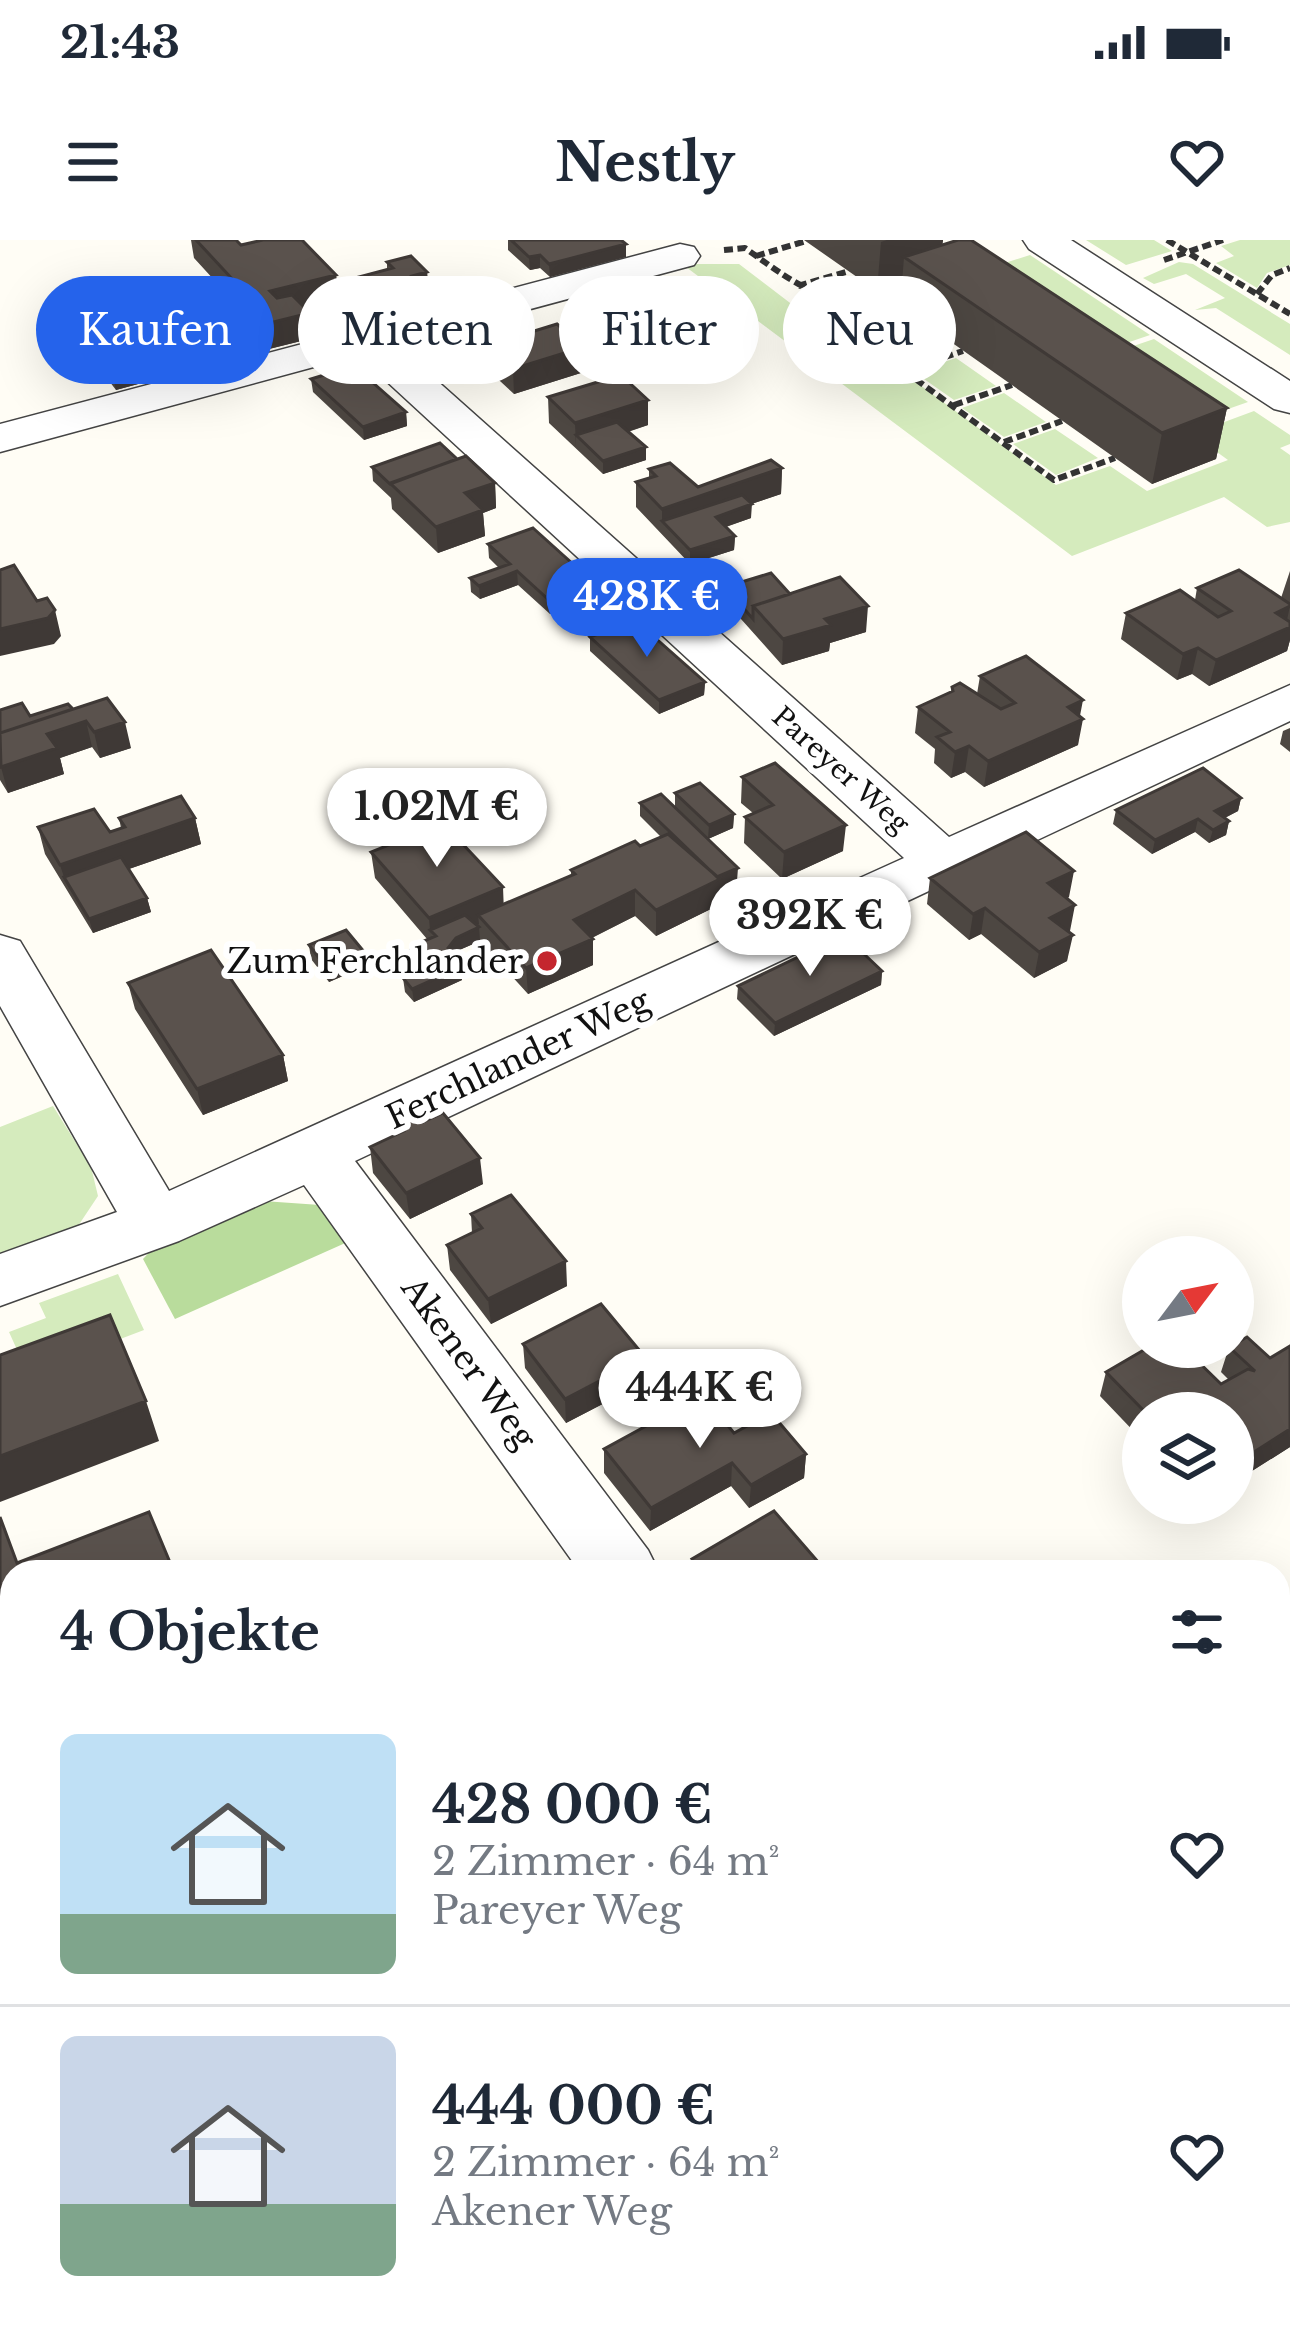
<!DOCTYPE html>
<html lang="de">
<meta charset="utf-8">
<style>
:root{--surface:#fff;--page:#f6f6f7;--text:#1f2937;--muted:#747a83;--line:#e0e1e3;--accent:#2563eb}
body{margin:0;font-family:"Libre Baskerville",serif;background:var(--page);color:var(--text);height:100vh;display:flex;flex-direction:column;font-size:45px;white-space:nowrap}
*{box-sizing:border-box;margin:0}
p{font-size:39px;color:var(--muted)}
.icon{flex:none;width:66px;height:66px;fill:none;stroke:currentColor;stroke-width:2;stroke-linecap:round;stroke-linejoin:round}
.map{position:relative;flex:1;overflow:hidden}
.panel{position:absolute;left:0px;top:1320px;width:1290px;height:771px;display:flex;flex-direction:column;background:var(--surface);border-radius:36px 36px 0 0;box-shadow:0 12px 48px #0002}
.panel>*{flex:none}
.top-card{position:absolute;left:36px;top:36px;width:1218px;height:108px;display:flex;gap:24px}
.needle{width:78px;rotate:58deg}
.tools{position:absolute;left:1122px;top:996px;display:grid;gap:24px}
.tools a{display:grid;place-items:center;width:132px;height:132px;border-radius:50%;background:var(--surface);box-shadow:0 12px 48px #0002;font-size:60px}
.price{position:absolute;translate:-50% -102px;padding:0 27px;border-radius:42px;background:#fff;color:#222;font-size:39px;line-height:78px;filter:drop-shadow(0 3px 6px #0008)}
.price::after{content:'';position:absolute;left:50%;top:72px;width:36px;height:27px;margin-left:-18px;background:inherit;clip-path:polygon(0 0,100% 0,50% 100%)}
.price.selected{background:var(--accent);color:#fff}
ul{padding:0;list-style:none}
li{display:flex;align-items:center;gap:36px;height:300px;padding:0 60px}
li+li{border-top:3px solid var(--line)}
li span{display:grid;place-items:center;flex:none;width:336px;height:240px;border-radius:18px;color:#555}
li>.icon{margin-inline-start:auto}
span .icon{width:144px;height:144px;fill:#fffc;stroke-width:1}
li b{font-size:51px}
h2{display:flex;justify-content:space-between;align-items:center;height:144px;padding:0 60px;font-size:51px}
.tag{padding:0 42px;border-radius:54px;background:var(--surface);box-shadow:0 12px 48px #0002;font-size:42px;line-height:108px}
.tag.selected{background:var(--accent);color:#fff}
.status{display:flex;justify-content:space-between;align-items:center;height:84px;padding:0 60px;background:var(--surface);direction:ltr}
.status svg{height:33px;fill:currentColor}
header{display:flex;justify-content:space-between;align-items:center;height:156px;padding:0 60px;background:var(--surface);font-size:54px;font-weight:800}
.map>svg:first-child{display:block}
.green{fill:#d5ebbd}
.forest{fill:#b9dc9c}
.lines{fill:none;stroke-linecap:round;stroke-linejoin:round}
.minor-casing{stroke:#444;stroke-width:3}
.path{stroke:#333;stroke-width:6;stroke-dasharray:9 4.5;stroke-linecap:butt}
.minor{fill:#fff;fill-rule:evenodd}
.wall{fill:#4d4742}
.shaded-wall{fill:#3f3936}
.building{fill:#5a524d;stroke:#3f3936;stroke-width:3}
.poi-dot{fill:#c4262e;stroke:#fff;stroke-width:4.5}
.labels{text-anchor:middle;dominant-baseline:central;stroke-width:12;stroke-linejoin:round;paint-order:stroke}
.far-street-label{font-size:27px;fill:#111;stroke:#fff}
.poi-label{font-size:33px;fill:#111;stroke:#fff;text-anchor:end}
.street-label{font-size:33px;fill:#111;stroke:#fff}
</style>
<div class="status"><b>21:43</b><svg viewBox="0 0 49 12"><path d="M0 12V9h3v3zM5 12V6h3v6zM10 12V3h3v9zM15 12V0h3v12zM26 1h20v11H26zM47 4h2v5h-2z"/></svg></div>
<header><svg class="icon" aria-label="menu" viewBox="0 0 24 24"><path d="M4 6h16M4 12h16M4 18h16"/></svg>Nestly<svg class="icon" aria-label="heart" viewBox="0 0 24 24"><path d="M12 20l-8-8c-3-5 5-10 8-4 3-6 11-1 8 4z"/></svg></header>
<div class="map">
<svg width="1290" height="2090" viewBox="0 0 1290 2090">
<rect width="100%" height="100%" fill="#fffdf5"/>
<path class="green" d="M 1086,0 L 1154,0 L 1172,11 L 1126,25 Z
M 1240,0 L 1290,0 L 1290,25 L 1267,33 L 1257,48 L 1216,23 L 1234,16 L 1221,6 Z
M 1030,15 L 1150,95 L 1094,114 L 974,33 Z
M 1179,22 L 1193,24 L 1290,84 L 1290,115 L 1216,68 L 1195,70 L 1225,58 L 1186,34 L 1154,44 L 1143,38 Z
M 682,24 L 739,24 L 798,69 L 825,61 L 834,63 L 829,78 L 1056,245 L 1110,226 L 1147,251 L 1228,220 L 1192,194 L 1254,171 L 1290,195 L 1290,204 L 1280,208 L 1290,215 L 1290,282 L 1267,287 L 1224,257 L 1072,316 Z
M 908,85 L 947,111 L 906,126 L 868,98 Z
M 1154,99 L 1248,162 L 1194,181 L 1101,117 Z
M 956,118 L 996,146 L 954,160 L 914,132 Z
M 1004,153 L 1046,182 L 1004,197 L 962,168 Z
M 1055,189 L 1098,218 L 1056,235 L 1013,204 Z
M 53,866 L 91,927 L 98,956 L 74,992 L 0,1021 L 0,887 Z
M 118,1034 L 144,1090 L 28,1134 L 9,1092 L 46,1078 L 39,1063 Z"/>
<path class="forest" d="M 263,961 L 320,965 L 361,996 L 175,1079 L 143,1019 L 157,1004 Z"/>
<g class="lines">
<g class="minor-casing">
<path id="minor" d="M 1023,0 L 1071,0 L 1290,141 L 1290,173 L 1274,169 L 1029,9 Z
M 680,4 L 694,7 L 700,16 L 694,25 L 397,105 L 949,597 L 1290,445 L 1290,481 L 355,921 L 648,1310 L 659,1332 L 580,1332 L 304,945 L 179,1001 L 0,1066 L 0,1014 L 117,972 L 0,766 L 0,695 L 20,701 L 169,951 L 904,618 L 358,115 L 0,212 L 0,184 Z
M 1278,1381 L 1290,1385 L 1290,1460 L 1278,1456 Z
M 167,2079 L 270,2079 L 265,2090 L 162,2090 Z"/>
</g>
<path class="path" d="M 1167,0 L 1290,74
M 724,10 L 745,8 C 805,51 831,72 906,51
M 756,16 L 806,1
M 1164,20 L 1223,0
M 798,46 L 849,31
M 1257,54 L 1272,35 L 1290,28
M 839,61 L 833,79 L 1054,240 L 1115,218
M 860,97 L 916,78
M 906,130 L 963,111
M 954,165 L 1012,145
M 1004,202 L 1062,181"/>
<use href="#minor" class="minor"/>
</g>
<path class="wall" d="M 191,0 L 236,0 L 241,5 L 336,35 L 337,43 L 387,30 L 387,22 L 427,32 L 429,57 L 422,58 L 422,69 L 342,91 L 324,71 L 323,63 L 306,68 L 310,73 L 313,98 L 237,117 L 227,101 L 223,77 L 237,65 L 194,18 Z
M 508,0 L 621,0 L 626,4 L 626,17 L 550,37 L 540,28 L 530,30 L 508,10 Z
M 804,0 L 943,0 L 942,5 L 1227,168 L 1216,219 L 1152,244 L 900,66 L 902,43 L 877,51 Z
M 138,92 L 162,98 L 206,112 L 208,125 L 116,150 L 100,129 L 97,116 L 140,104 Z
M 462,94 L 519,95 L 584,107 L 584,132 L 514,154 L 463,107 Z
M 311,139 L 406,172 L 407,186 L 364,200 L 313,152 Z
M 548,157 L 648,160 L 648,185 L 628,192 L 646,220 L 603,234 L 549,183 Z
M 457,219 L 495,243 L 496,268 L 483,273 L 485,296 L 438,313 L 392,269 L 391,258 L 373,241 L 372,227 Z
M 782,228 L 781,254 L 751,264 L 751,278 L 726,287 L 735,296 L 734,310 L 690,324 L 636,267 L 636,242 L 649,238 L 649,229 L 698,247 Z
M 488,304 L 594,343 L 595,357 L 550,374 L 518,345 L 480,359 L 471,352 L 470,338 L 499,328 L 489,318 Z
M 1290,331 L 1290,400 L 1287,411 L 1209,446 L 1192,434 L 1177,440 L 1121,399 L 1126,373 L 1195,360 L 1197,348 L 1281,358 Z
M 725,347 L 790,354 L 866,392 L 830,403 L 829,411 L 782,425 L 724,360 Z
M 590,397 L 705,442 L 704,455 L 659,474 L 590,411 Z
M 980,436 L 1080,476 L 1078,505 L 984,547 L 965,532 L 951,538 L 934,523 L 935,509 L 915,493 L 918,467 L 951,452 L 952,447 L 977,454 Z
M 73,469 L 131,508 L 100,518 L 92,507 L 60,518 L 64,534 L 8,553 L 0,540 L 0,470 L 30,476 Z
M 1290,488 L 1290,512 L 1280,504 L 1283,491 Z
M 742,537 L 843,611 L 782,639 L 744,603 L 745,577 L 753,573 L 741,563 Z
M 675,553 L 734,574 L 733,588 L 708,599 L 737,641 L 720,649 L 719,665 L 656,696 L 635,676 L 592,698 L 593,725 L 528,754 L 480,701 L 457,711 L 453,716 L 462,740 L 414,762 L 405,752 L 403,738 L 427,699 L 375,638 L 371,612 L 504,664 L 571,636 L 571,630 L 640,606 L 661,597 L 640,576 L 640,563 L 675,567 Z
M 1241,558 L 1238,571 L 1225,578 L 1229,581 L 1226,595 L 1209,603 L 1195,592 L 1152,614 L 1113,584 L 1116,570 Z
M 119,578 L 195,578 L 201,604 L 129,629 L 147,658 L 151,672 L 93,693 L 45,614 L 38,587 L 110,592 L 121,588 Z
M 930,638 L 1069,657 L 1067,658 L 1070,691 L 1067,721 L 1034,738 L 981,694 L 969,700 L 927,664 Z
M 309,705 L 365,713 L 366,726 L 329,742 L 311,719 Z
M 882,731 L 881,745 L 774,796 L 737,759 L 738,746 Z
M 128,743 L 283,815 L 288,841 L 203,875 L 135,769 Z
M 397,881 L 423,882 L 483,944 L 410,979 L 373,933 L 370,907 L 398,894 Z
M 471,974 L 567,1046 L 491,1084 L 450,1030 L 447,1005 L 472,993 Z
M 523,1104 L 645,1142 L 566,1183 L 525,1128 Z
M 1290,1106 L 1290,1207 L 1233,1243 L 1233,1173 L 1143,1173 L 1143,1201 L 1100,1156 L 1106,1132 L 1221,1144 L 1229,1140 L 1221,1132 L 1229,1107 L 1270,1118 Z
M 734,1193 L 806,1214 L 804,1238 L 749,1268 L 731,1246 L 650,1291 L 604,1233 L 604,1209 Z
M 692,1319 L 826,1332 L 692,1332 Z"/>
<path class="shaded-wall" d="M 887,0 L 943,0 L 939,31 L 904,17 L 902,43 L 877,51 L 881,2 Z
M 626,4 L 626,17 L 550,37 L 549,24 Z
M 540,15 L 540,28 L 530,30 L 529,17 Z
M 427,32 L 429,57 L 422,58 L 422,69 L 342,91 L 340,66 L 412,36 Z
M 336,35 L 339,60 L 321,47 L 323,63 L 273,76 L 270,51 Z
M 310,73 L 313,98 L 237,117 L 233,92 Z
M 584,107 L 584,132 L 514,154 L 513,129 Z
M 206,112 L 208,125 L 116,150 L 113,136 Z
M 648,160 L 648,185 L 586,205 L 576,195 L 576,208 L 575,183 Z
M 1227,168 L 1216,219 L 1152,244 L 1162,193 Z
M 406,172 L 407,186 L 364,200 L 363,187 Z
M 646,207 L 646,220 L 603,234 L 603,221 Z
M 782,228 L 781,254 L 672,291 L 662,281 L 662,294 L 662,269 Z
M 495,243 L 496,268 L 483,273 L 485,296 L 438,313 L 436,287 L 465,253 Z
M 752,264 L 751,278 L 716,290 L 716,277 Z
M 735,296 L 734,310 L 690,324 L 690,310 Z
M 517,331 L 518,345 L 480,359 L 479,346 Z
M 594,343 L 595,357 L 550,374 L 550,361 Z
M 868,366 L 866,392 L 830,403 L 829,411 L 782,425 L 783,399 L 825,379 Z
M 1290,366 L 1285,389 L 1290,387 L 1290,400 L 1287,411 L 1209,446 L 1216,420 L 1276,373 Z
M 55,370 L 61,396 L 54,404 L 0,416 L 0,389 Z
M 1198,408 L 1192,434 L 1177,440 L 1183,414 Z
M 705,442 L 704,455 L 659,474 L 659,460 Z
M 1083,460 L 1079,481 L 1083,479 L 1078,505 L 984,547 L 988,521 L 1068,467 Z
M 86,481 L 92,507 L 60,518 L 64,534 L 8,553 L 1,527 L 0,507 Z
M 125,482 L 131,508 L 100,518 L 94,492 Z
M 969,506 L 965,532 L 951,538 L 955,512 Z
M 1241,558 L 1238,571 L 1212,584 L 1215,571 Z
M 734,574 L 733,588 L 708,599 L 709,585 Z
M 195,578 L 201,604 L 71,649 L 64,637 L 60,625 Z
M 1198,579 L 1195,592 L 1152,614 L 1155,600 Z
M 1229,581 L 1226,595 L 1209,603 L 1213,590 Z
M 846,585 L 843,611 L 782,639 L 784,612 Z
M 738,628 L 737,641 L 720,649 L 719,665 L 656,696 L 656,670 Z
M 1074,631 L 1069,657 L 1044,669 L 1048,643 Z
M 503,647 L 504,673 L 478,675 L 479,684 L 436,702 L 436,696 L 430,690 L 429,678 Z
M 635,650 L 635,676 L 575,706 L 574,680 Z
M 147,658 L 151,672 L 93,693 L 89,679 Z
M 1075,665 L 1070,691 L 1045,704 L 1050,678 Z
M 985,668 L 981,694 L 969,700 L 973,674 Z
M 479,687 L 480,701 L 457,711 L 449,722 L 448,708 L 456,698 Z
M 1073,695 L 1067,721 L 1034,738 L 1039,712 Z
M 593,699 L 593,725 L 528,754 L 526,728 Z
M 365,713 L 366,726 L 329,742 L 327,729 Z
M 461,727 L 462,740 L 414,762 L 412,749 Z
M 882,731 L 881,745 L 774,796 L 775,783 Z
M 283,815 L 288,841 L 203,875 L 197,849 Z
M 480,918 L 483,944 L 410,979 L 406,953 Z
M 566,1021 L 567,1046 L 491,1084 L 488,1059 Z
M 645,1117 L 645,1142 L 566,1183 L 565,1159 Z
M 146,1161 L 159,1201 L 0,1262 L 0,1216 Z
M 1290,1189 L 1290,1207 L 1233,1243 L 1240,1221 Z
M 806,1214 L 804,1238 L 749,1268 L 751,1245 Z
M 732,1223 L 731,1246 L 650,1291 L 651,1268 Z
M 12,1442 L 12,1486 L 0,1491 L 0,1447 Z
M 1290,1623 L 1290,1636 L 1278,1644 L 1278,1631 Z"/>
<path class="building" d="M 196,0 L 236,0 L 241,5 L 263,0 L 302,0 L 336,35 L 270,51 L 277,58 L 292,55 L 310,73 L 233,92 L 223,77 L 248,56 Z
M 511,0 L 621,0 L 626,4 L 549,24 L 540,15 L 529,17 Z
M 958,0 L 971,0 L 1227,168 L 1162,193 L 904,17 Z
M 411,16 L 427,32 L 412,36 L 420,44 L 340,66 L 321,47 L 393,28 L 387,22 Z
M 503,82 L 519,95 L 486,106 L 487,117 L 462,94 Z
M 557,84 L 584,107 L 513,129 L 486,106 Z
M 155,88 L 162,98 L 188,91 L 206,112 L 113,136 L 97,116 L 145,102 L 138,92 Z
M 354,126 L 406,172 L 363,187 L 311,139 Z
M 621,135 L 648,160 L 575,183 L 548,157 Z
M 617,182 L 646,207 L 603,221 L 576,195 Z
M 440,203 L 457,219 L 390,244 L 372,227 Z
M 466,216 L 495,243 L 465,253 L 483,270 L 436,287 L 390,243 Z
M 771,220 L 782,228 L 662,269 L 636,242 L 656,236 L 649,229 L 670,223 L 698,247 Z
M 742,255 L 752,264 L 716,277 L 735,296 L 690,310 L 662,281 Z
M 533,288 L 594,343 L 550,361 L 517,331 L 479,346 L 470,338 L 510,324 L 488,304 Z
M 14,325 L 37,361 L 47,358 L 55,370 L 48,378 L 0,389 L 0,330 Z
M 1239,330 L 1290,364 L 1290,366 L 1276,373 L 1290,382 L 1290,387 L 1216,420 L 1198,408 L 1183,414 L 1126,373 L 1180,350 L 1218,377 L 1231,371 L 1197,348 Z
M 771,333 L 790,354 L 753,366 L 753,379 L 725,347 Z
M 840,337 L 868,366 L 825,379 L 831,385 L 783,399 L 753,366 Z
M 635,380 L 705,442 L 659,460 L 590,397 Z
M 1026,416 L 1083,460 L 1068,467 L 1083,479 L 988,521 L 969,506 L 955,512 L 937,497 L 950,492 L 918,467 L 953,451 L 952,447 L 960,443 L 1001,469 L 1015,463 L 980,436 Z
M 107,458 L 125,482 L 94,492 L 86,481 L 47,494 L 57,508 L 1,527 L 0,493 Z
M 22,463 L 30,476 L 68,464 L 73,469 L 0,493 L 0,470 Z
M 775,523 L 846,585 L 784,612 L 745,577 L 773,565 L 742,537 Z
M 1203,528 L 1241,558 L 1215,571 L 1229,581 L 1213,590 L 1198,579 L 1155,600 L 1116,570 Z
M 700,543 L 734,574 L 709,585 L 675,553 Z
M 661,554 L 738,628 L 717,637 L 640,563 Z
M 181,556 L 195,578 L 60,625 L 38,587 L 94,569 L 110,592 L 125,587 L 119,578 Z
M 443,583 L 503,647 L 429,678 L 371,612 Z
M 1026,592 L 1074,631 L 1048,643 L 1075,665 L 1050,678 L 1073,695 L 1039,712 L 985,668 L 973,674 L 930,638 Z
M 668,594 L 720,639 L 656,670 L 635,650 L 574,680 L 593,699 L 526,728 L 478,675 L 575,634 L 571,630 L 635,601 L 640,606 Z
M 121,617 L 147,658 L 89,679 L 64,637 Z
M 465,675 L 479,687 L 456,698 L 448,708 L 461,727 L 412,749 L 403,738 L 412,706 L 436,696 L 430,690 Z
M 346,690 L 365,713 L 327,729 L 309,705 Z
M 844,695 L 882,731 L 775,783 L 738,746 Z
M 211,710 L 283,815 L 197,849 L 128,743 Z
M 416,873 L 423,882 L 443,873 L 480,918 L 406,953 L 370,907 L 404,891 L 397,881 Z
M 511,955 L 566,1021 L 488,1059 L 447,1005 L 482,988 L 471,974 Z
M 601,1064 L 645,1117 L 565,1159 L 523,1104 Z
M 110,1075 L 146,1161 L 0,1216 L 0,1115 Z
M 1247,1097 L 1270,1118 L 1290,1106 L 1290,1189 L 1240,1221 L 1235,1216 L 1233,1217 L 1233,1173 L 1146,1173 L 1106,1132 L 1149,1107 L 1183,1107 L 1221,1144 L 1248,1129 L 1255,1131 L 1229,1107 L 1233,1107 L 1233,1105 Z
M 703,1155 L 734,1193 L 771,1173 L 806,1214 L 751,1245 L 732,1223 L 651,1268 L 604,1209 Z
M 774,1271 L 826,1331 L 702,1332 L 692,1319 Z
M 149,1272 L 174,1332 L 12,1332 L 12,1442 L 0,1447 L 0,1277 L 17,1323 Z
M 1290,1507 L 1290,1623 L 1278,1631 L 1278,1516 Z
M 737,2079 L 875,2079 L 882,2090 L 722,2090 Z"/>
<circle class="poi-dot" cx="547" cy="721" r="12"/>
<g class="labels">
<g class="far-street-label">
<text transform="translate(841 530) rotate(42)">Pareyer Weg</text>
</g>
<g class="poi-label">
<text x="523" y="721">Zum Ferchlander</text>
</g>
<g class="street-label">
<text transform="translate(518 819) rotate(-25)">Ferchlander Weg</text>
<text transform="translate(469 1123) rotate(54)">Akener Weg</text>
</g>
</g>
</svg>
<div class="tools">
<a><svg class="needle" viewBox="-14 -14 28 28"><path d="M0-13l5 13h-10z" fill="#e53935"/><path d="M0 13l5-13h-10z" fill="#747a83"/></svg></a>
<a><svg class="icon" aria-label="layers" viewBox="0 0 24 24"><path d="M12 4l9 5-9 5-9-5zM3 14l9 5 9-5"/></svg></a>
</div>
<b class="price selected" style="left:647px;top:420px">428K €</b>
<b class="price" style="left:437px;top:630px">1.02M €</b>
<b class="price" style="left:810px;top:739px">392K €</b>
<b class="price" style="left:700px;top:1211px">444K €</b>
<div class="top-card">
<a class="tag selected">Kaufen</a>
<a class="tag">Mieten</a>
<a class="tag">Filter</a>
<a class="tag">Neu</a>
</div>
<section class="panel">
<h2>4 Objekte<svg class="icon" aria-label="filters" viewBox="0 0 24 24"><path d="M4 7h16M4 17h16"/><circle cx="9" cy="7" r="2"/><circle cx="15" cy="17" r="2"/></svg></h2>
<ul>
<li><span style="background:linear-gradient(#bfe0f5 75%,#7fa58c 0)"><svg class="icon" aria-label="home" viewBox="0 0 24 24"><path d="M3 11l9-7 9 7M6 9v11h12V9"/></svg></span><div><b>428 000 €</b><p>2 Zimmer · 64 m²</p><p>Pareyer Weg</p></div><svg class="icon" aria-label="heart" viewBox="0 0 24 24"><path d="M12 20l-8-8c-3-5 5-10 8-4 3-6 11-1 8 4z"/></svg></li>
<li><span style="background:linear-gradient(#c9d6e8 70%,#7fa58c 0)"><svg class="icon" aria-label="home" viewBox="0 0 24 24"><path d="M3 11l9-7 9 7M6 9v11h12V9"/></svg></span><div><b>444 000 €</b><p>2 Zimmer · 64 m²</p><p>Akener Weg</p></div><svg class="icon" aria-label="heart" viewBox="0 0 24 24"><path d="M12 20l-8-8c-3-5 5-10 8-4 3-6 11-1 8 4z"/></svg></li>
</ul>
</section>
</div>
